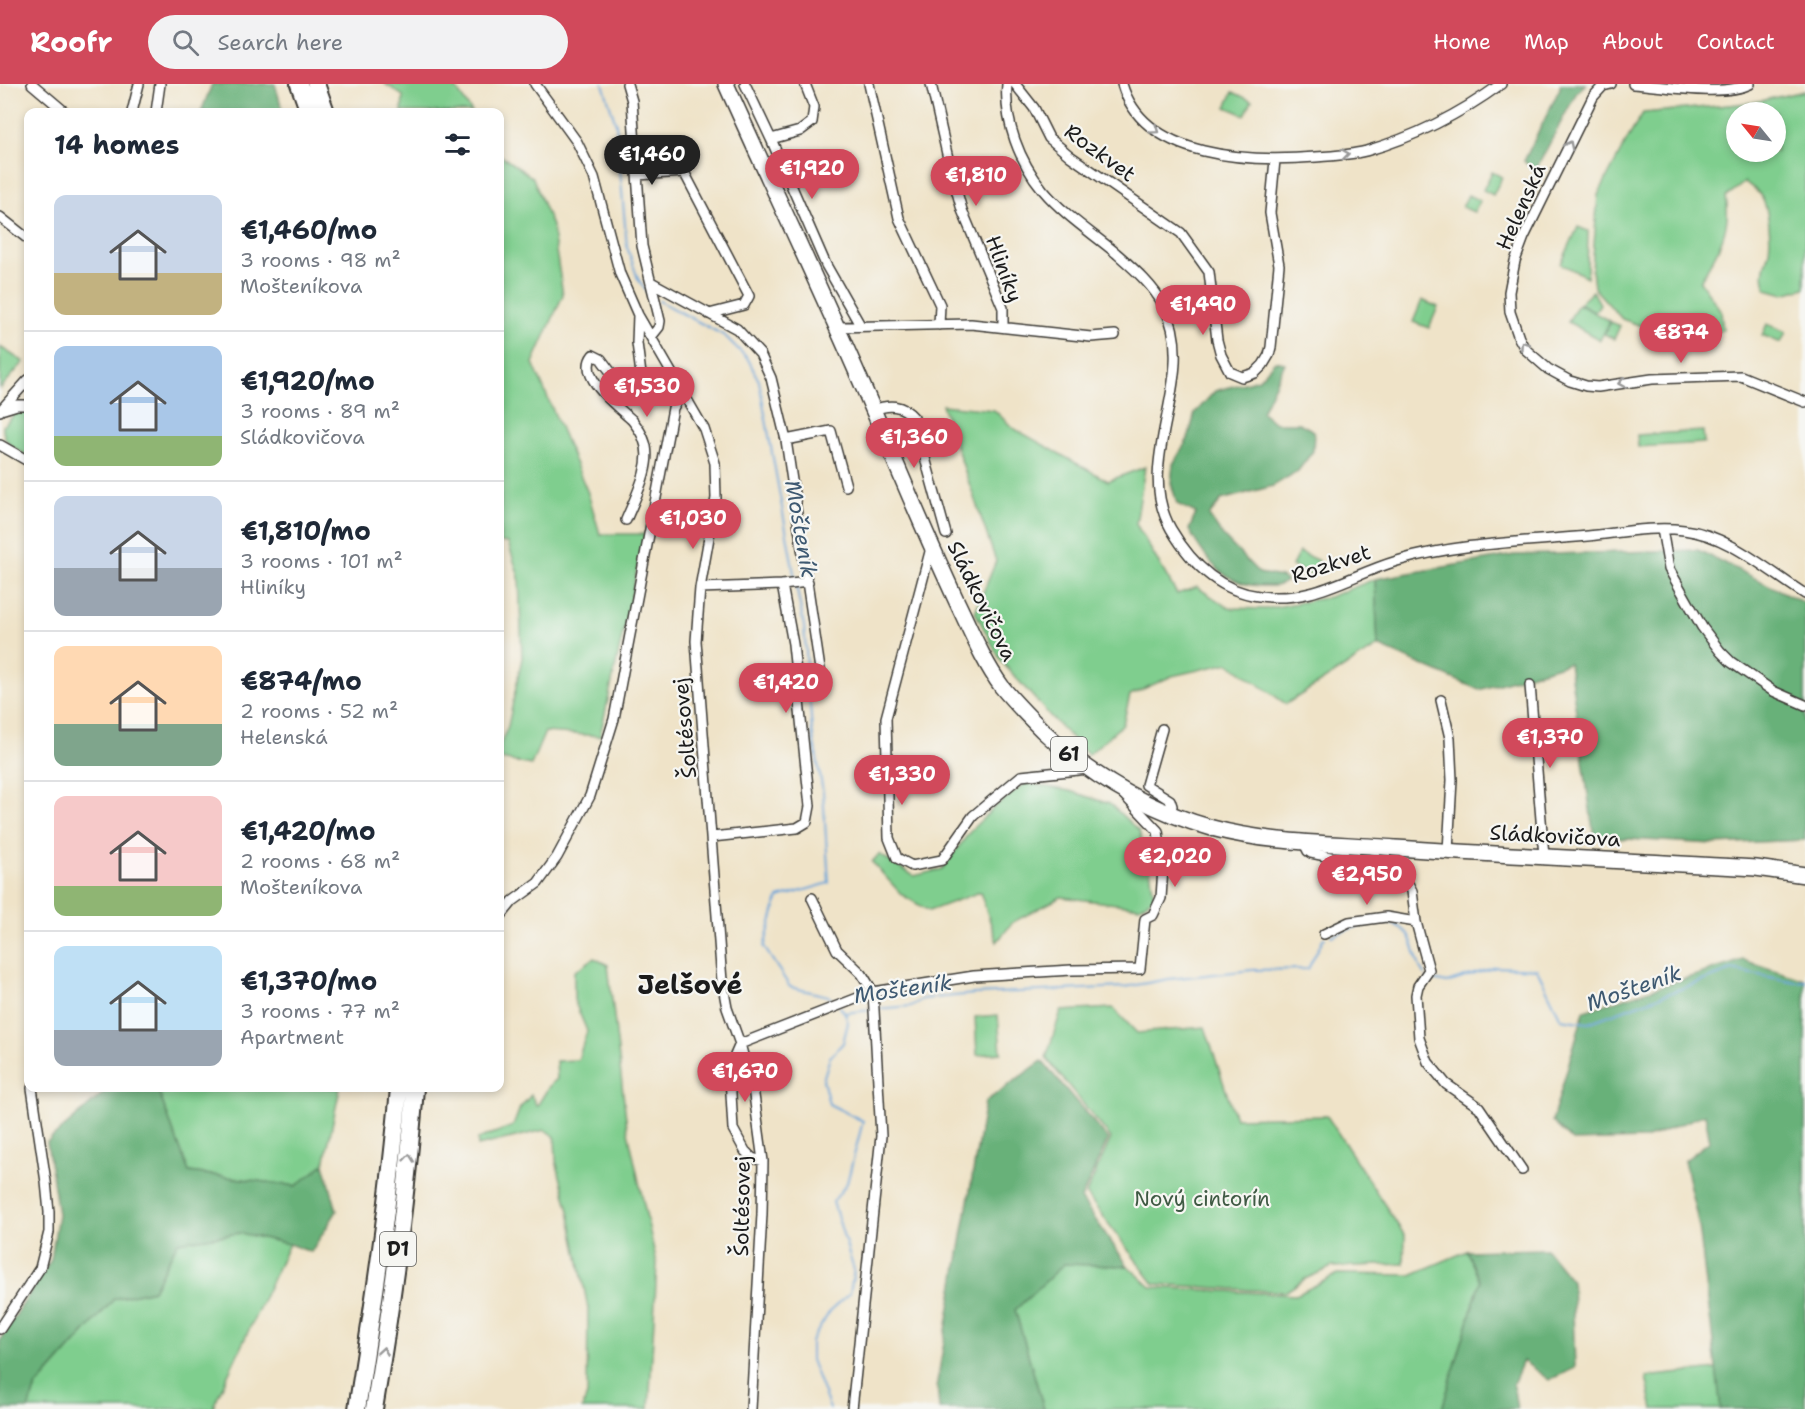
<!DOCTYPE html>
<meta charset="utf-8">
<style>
:root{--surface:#fff;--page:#f2f2f3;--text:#1f2937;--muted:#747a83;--line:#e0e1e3;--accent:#d1495b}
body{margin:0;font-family:"Shantell Sans",sans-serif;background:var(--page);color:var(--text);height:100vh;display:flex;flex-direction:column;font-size:22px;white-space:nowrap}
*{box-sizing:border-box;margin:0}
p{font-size:20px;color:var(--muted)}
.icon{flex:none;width:33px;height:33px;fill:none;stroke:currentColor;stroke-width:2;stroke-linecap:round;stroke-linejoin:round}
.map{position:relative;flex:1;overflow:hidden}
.details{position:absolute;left:24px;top:24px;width:480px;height:984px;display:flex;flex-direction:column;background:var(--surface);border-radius:12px;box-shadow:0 3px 9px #0003}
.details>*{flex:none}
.needle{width:39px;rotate:300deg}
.controls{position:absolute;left:1726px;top:18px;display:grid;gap:12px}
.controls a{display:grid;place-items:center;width:60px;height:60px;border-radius:50%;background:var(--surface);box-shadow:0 3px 9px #0003;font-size:30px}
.price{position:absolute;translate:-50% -51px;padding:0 14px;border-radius:21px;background:var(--accent);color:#fff;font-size:20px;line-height:39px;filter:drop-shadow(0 2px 3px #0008)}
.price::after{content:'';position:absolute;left:50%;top:36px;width:18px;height:14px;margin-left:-9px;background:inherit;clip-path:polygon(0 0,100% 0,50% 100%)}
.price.on{background:#222;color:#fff}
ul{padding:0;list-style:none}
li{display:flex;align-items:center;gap:18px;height:150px;padding:0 30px}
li+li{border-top:2px solid var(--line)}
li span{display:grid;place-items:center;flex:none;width:168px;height:120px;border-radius:12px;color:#555}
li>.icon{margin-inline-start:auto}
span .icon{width:72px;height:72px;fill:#fffc;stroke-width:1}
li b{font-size:26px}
h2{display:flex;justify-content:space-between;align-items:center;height:72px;padding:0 30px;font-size:26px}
header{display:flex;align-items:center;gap:36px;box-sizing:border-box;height:84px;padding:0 30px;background:var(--accent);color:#fff}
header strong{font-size:28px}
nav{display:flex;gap:33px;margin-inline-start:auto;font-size:21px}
.search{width:420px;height:54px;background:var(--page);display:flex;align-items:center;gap:15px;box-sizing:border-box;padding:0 21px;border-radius:33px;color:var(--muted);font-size:22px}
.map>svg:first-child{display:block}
.green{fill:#7fce8e;stroke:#4e7555;stroke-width:1.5;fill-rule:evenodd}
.forest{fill:#67b179;stroke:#42664a;stroke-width:1.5}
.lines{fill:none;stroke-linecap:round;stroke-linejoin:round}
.stream{stroke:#68a3d8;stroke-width:2}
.street-casing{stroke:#3c3a36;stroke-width:12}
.primary-casing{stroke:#3c3a36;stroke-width:18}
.highway-casing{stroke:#3c3a36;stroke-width:20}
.street{stroke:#fff;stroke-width:9}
.primary{stroke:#fff;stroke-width:15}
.highway{stroke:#fff;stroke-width:16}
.oneway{stroke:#999}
.labels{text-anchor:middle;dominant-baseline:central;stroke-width:4.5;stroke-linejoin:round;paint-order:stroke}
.shield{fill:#f6f6f2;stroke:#5d5d5c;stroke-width:1.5}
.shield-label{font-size:20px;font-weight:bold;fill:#1c1c1c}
.street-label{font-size:21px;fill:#1c1c1c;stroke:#f6f6f2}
.park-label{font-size:21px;fill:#3f5a44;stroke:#f6f6f2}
.water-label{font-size:22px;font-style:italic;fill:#3e5971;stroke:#f6f6f2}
.district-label{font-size:27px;font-weight:bold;fill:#1c1c1c;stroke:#f6f6f2}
</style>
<header>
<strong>Roofr</strong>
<div class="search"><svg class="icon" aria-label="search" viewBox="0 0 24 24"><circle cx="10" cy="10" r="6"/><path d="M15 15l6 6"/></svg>Search here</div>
<nav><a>Home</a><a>Map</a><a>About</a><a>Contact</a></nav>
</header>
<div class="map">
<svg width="1805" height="1325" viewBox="0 0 1805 1325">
<rect width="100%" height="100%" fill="#f6f6f2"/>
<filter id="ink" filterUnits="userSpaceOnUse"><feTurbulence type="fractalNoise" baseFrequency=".0167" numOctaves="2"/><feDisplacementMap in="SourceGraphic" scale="12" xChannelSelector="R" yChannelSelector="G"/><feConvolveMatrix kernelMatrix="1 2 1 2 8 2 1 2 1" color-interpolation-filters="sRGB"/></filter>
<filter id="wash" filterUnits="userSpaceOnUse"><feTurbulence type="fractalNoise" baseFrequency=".008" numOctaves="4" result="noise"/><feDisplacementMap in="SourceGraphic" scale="24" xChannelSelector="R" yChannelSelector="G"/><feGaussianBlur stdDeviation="1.35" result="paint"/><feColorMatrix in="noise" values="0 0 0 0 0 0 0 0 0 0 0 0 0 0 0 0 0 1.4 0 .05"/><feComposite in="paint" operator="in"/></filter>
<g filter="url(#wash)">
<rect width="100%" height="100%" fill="#efe3c8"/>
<path class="green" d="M 385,0 L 453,0 L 472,28 L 402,28 L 403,12 Z
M 1805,7 L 1805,204 L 1784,210 L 1766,205 C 1760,186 1765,185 1769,167 C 1771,153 1769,122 1760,111 C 1757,106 1750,102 1745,98 L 1726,113 C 1732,146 1717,169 1700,197 L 1721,227 L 1723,246 L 1658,248 L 1622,235 L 1594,204 L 1592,185 L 1598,111 L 1628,54 L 1643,29 L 1750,19 ZM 1737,28 L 1776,28 L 1776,68 L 1737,68 Z
M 1233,8 L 1252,17 L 1245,31 L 1226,23 Z
M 500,71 L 533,94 L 552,142 L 563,211 L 533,279 L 588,409 L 600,450 L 645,450 L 600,652 L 545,648 L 531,681 L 500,675 L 500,661 L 508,642 L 522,574 L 519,493 L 508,459 L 500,458 Z
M 1492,88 L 1502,93 L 1493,111 L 1483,106 Z
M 1468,111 L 1480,117 L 1474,128 L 1462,123 Z
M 1578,143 L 1588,147 L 1587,193 L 1561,180 Z
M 1593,207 L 1600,220 L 1595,228 L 1580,219 Z
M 1422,216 L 1438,223 L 1429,244 L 1413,238 Z
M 1578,220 L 1610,237 L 1600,256 L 1568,238 Z
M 1611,238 L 1620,242 L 1614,255 L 1604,250 Z
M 1767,240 L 1786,248 L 1781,259 L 1762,251 Z
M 0,263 L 24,278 L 0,305 Z
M 942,321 L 994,326 L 1013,344 L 1108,397 L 1145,383 L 1136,440 L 1177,510 L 1197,503 L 1229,524 L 1265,525 L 1329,513 L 1375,495 L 1378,562 L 1286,620 L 1229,579 L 1172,592 L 1130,611 L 1123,640 L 1088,671 L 1051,633 L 1001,577 L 975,528 L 996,477 Z
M 21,324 L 28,324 L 28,372 C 15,364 2,360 3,342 Z
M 1703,347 L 1704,359 L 1638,363 L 1637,351 Z
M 1299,468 L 1319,477 L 1312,491 L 1292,482 Z
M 1026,699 L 1070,707 L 1110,720 L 1139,747 L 1149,778 L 1154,813 L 1140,823 L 1061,813 L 1013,838 L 997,858 L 980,808 L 929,827 L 902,811 L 872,778 L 879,770 L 914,792 L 942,785 L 972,745 L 997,721 Z
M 594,874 L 608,881 L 627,1043 L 657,1180 L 649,1325 L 582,1325 L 587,1311 L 588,1224 L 569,1127 L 556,1077 L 555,1053 L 545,1046 L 478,1062 L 478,1055 L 513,1042 L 520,1024 L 531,1011 L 537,1022 L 550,1001 L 557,995 L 556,977 L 578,976 L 587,947 L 574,916 L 574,888 Z
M 1113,924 L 1137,949 L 1205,943 L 1235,1034 L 1327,1032 L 1405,1152 L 1404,1180 L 1332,1183 L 1305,1195 L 1285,1208 L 1154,1200 L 1086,1110 L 1111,1054 L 1046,974 L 1061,927 Z
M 998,931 L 1001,969 L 977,971 L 975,933 Z
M 157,1004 L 340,1004 L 324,1080 L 296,1102 L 189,1088 Z
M 240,1149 L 289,1160 L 212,1325 L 28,1325 L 36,1303 L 114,1215 L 153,1206 L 178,1158 Z
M 1467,1167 L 1480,1198 L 1442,1325 L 1044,1325 L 1015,1226 L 1064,1180 L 1128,1182 L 1151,1203 L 1296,1211 L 1338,1190 L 1411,1191 Z
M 1717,1285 L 1721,1325 L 1653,1325 L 1646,1293 Z"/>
<path class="forest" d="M 212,0 L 275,0 L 283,28 L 201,28 Z
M 1560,0 L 1586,0 L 1577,8 L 1535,87 L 1524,77 L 1560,4 Z
M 1275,277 L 1285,279 L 1262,328 L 1275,339 L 1299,339 L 1314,347 L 1313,367 L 1298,387 L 1273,402 L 1221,416 L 1209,432 L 1223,452 L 1259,489 L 1281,493 L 1287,497 C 1279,503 1273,502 1264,502 C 1225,502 1206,477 1189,446 L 1196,429 L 1177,420 L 1171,399 L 1173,380 L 1188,355 L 1195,329 L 1215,307 L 1259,295 Z
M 1698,466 L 1805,519 L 1805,756 L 1713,760 L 1594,753 L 1569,579 L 1479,606 L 1378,562 L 1375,495 L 1514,471 Z
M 1743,876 L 1805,896 L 1805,1325 L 1721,1325 L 1699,1142 L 1684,1077 L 1710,1057 L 1705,1030 L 1645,1055 L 1572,1057 L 1552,1037 L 1584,927 Z
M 1042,977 L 1108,1055 L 1081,1115 L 1128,1182 L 1064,1180 L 1015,1226 L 1044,1325 L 939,1325 L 937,1299 L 985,1018 Z
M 109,1004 L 157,1004 L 189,1088 L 296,1102 L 324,1080 L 337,1127 L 311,1168 L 289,1160 L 240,1149 L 178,1158 L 153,1206 L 114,1215 L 36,1303 L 28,1325 L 0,1325 L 0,1256 L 51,1176 L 58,1130 L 47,1058 Z
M 1546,1165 L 1572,1197 L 1575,1284 L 1549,1296 L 1523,1277 L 1513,1300 L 1517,1325 L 1442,1325 L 1480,1198 L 1467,1167 Z"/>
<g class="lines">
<path class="stream" d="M 603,0 L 616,40 L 627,163 L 638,195 L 649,211
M 659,217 L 725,252 L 748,275 L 759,297 L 795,495
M 796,501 L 804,542 L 812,647 L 823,708 L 829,799 L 778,814 L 764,863 L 790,903 L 828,912 L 836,919
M 1331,852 C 1350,844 1389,829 1406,848 C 1416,860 1415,878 1424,891
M 1427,895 L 1447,899 L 1496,883 L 1537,885 L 1561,935 L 1588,939 L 1732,886 L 1796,898 L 1805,897
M 840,923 L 845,929 L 870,926
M 876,925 L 911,922 L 923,915 L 975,910 L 1125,903 L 1169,895 L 1252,886 L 1308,885 L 1323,855 L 1325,854
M 830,1325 L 811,1276 L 811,1258 L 830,1227 L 850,1209 L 854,1186 L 833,1118 L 847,1099 L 863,1037 L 829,1020 L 823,996 L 830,973 L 843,959 L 848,939 L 845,929"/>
</g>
</g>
<g filter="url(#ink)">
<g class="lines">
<g class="street-casing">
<path id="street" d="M 32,0 L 65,28
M 535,0 L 577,58 L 594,93 L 620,190 L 638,231 L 704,345 L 715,379 L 716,414 L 700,504 L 696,557 L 722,897 L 727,924 L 740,960 L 754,1011 L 763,1077 L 762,1130 L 751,1325
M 627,0 L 632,17 L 642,162 L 660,237 L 659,243 L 651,253
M 745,0 L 771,55 L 826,181 L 860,241
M 869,0 L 899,134 L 940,221 L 939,241
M 931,0 L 950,83 L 962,126 L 1003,224 L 1003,243
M 1007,0 C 1004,37 1019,77 1043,106 C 1063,130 1092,149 1116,169 C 1133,184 1153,201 1164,222 C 1201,294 1131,375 1171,445 C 1191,479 1219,507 1259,512 C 1316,519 1346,492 1397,477 C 1458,459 1525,458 1588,452 C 1619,449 1652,442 1684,446 C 1729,451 1768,487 1805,510
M 1015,0 L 1034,24 L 1049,54 L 1070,72 L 1181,149 L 1209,188 L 1217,256 L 1221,271 L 1230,288 L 1242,293 L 1255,289 L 1263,281 L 1269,271 L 1271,263 L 1279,181 L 1270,129 L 1275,76
M 1122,0 C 1144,76 1252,78 1316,73 C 1333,72 1350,71 1366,67 C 1415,53 1460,30 1501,0
M 1611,0 L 1603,2 L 1593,13 L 1524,153 L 1515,177 L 1509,208 L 1510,228 L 1519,254 L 1525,265 L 1548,285 L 1570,297 L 1586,302 L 1598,303 L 1652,295 L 1741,292 L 1805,318
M 1633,0 C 1663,2 1723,13 1750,0
M 132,28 L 139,0
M 156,28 L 160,0
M 771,55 L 800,47 L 812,38 L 814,23 L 805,0
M 637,91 L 684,88 L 749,212 L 744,221 L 709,230
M 0,133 L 28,155
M 651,198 L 737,245 L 760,270 L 771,294 L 786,356 L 821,592
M 835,243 L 971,240 L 1091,253 L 1115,251
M 4,325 L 17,321 L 28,321
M 873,326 C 889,320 902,320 914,334 L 946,450
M 0,327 L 28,296
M 786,356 L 831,347 L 846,402
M 0,361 L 28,377
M 626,436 C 635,414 654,379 644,356 C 642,349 636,341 632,336 C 618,323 576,292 593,271 L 601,275 L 625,307 L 634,312 L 643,306 L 637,259 L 638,231
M 1662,445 L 1669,485 L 1702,543 L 1720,567 L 1731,578 L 1773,607 L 1805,621
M 931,464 L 886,634 L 889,754 L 897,774 L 912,782 L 942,776 L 973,732 L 1021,692 L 1088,685
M 782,501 L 808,498
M 700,504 L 782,501 L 793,560 L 810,722 L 807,738 L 797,744 L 712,753
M 1530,601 L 1544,772
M 1441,616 L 1450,654 L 1452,696 L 1448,767
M 1162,645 L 1146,701 L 1170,716 L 1172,722 L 1169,729
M 1303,757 L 1308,767 L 1311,769 L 1389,785 L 1405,794 L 1412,807 L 1416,838 L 1429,886 L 1418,902 L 1416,911 L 1419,954 L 1428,978 L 1446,1000 L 1479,1023 L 1522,1086
M 812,814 L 837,866 L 862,890 L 873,908 L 881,1052 L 852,1325
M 500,833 L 513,817 L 538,799 L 557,773 L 590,712 L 614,635 L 673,324 L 682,308
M 1324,850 L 1349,838 L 1386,833 L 1416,838
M 763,1077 L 752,1074 L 745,1067 L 733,1045 L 730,992 L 733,976 L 740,960 L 873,908 L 974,892 L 1072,886 L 1140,885 L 1145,835 L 1153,831 L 1161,814 L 1163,784 L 1158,747 L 1124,711
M 0,1245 L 40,1184 L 49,1148 L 49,1128 L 46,1098 L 32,1004"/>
</g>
<g class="primary-casing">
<path id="primary" d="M 726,0 C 778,116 834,232 883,349 C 907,406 931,462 957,518 C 971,547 983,577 1002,603 C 1014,618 1028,632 1042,646 C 1091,692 1147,726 1212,744 C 1271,760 1335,759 1395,764 C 1515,772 1636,777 1756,784 L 1805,791"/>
</g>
<g class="highway-casing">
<path id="highway" d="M 299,0 L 309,28
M 316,0 L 326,28
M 357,1325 C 374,1218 390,1111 399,1004
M 374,1325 C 392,1218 407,1111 415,1004"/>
</g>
<use href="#street" class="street"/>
<use href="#primary" class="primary"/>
<use href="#highway" class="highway"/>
</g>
<defs><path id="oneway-chevron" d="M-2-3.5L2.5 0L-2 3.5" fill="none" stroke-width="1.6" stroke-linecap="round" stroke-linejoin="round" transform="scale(1.5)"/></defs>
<g class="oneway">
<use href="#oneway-chevron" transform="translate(1155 46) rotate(35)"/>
<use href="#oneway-chevron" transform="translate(1569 61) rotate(-64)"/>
<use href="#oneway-chevron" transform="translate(1345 70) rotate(-7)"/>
<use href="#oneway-chevron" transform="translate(1524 261) rotate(-124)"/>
<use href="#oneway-chevron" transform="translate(1622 299) rotate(171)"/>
<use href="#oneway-chevron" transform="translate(409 1074) rotate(-84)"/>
<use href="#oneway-chevron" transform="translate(383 1267) rotate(-81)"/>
</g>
</g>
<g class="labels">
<g class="shield">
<rect x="1051" y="653" width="36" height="34" rx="4.5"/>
<rect x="380" y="1148" width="36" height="34" rx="4.5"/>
</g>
<g class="shield-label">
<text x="1069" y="670">61</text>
<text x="398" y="1165">D1</text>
</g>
<g class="street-label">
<text transform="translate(1100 69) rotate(36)">Rozkvet</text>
<text transform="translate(1521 123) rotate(-66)">Helenská</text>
<text transform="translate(1004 185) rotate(70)">Hliníky</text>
<text transform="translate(1331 480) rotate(-18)">Rozkvet</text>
<text transform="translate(982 517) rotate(64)">Sládkovičova</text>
<text transform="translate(685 644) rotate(-95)">Šoltésovej</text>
<text transform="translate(1555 752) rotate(3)">Sládkovičova</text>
<text transform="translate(742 1122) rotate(-89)">Šoltésovej</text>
</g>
<g class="park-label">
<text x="1202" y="1115">Nový cintorín</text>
</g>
<g class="water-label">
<text transform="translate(801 445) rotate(80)">Mošteník</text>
<text transform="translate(1634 904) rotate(-19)">Mošteník</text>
<text transform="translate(903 905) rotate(-8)">Mošteník</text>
</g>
<g class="district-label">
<text x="690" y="900">Jelšové</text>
</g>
</g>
</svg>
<div class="controls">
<a><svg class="needle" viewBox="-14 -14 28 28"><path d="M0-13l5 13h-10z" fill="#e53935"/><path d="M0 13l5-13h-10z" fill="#747a83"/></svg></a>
</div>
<b class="price on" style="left:652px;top:102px">€1,460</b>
<b class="price" style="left:812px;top:116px">€1,920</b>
<b class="price" style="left:976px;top:123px">€1,810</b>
<b class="price" style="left:1203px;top:252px">€1,490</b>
<b class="price" style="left:1681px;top:280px">€874</b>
<b class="price" style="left:647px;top:334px">€1,530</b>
<b class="price" style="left:914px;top:385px">€1,360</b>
<b class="price" style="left:693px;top:466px">€1,030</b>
<b class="price" style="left:786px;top:630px">€1,420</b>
<b class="price" style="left:1550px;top:685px">€1,370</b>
<b class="price" style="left:902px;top:722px">€1,330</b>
<b class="price" style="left:1175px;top:804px">€2,020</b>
<b class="price" style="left:1367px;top:822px">€2,950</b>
<b class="price" style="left:745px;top:1019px">€1,670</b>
<section class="details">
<h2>14 homes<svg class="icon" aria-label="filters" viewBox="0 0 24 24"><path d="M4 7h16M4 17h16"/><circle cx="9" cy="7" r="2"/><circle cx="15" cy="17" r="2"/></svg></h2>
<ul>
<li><span style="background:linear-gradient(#c9d6e8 65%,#c2b280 0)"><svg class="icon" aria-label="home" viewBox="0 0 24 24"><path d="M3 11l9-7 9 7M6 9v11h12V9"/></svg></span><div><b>€1,460/mo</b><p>3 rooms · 98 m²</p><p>Mošteníkova</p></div></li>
<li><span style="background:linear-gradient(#a9c7e8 75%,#8fb573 0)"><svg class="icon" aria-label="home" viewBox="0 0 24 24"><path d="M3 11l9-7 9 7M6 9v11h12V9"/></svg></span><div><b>€1,920/mo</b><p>3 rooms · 89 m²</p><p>Sládkovičova</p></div></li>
<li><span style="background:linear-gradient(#c9d6e8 60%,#9aa5b1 0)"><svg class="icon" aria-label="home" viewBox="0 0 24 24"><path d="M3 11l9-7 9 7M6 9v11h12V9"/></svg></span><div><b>€1,810/mo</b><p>3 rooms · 101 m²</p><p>Hliníky</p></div></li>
<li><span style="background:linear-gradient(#ffd9b3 65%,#7fa58c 0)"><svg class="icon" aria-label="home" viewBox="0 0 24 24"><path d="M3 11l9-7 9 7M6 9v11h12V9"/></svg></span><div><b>€874/mo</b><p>2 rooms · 52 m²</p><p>Helenská</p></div></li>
<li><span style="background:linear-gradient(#f6c9c9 75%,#8fb573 0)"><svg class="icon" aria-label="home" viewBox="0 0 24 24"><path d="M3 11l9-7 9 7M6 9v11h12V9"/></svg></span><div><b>€1,420/mo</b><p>2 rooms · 68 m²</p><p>Mošteníkova</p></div></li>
<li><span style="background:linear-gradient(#bfe0f5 70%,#9aa5b1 0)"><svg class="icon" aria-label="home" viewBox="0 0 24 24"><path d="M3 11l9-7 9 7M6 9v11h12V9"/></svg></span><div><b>€1,370/mo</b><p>3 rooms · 77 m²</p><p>Apartment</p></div></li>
</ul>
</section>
</div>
